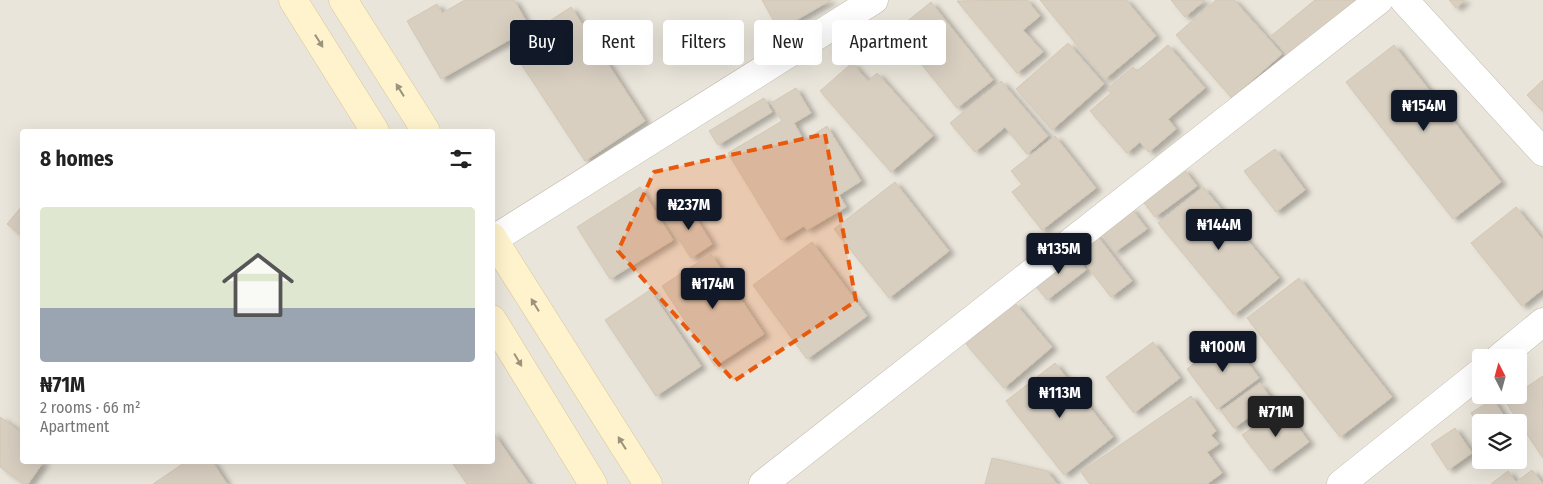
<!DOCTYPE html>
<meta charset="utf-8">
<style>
:root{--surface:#fff;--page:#f6f6f6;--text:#222;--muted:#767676;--accent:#111827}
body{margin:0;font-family:"Fira Sans Condensed",sans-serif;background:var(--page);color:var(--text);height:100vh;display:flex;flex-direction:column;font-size:19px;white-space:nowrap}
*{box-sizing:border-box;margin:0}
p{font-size:16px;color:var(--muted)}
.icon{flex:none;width:28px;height:28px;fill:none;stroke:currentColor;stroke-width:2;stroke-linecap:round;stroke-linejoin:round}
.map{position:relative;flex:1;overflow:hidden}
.sheet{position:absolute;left:20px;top:129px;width:475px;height:335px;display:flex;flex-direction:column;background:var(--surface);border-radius:5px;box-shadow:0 5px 20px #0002}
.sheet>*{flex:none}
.top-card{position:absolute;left:510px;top:20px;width:475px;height:45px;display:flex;gap:10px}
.needle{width:32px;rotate:354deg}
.fabs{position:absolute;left:1472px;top:349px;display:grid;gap:10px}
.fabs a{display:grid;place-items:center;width:55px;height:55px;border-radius:5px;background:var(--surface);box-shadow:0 5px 20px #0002;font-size:25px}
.price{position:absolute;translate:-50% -42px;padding:0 11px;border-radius:5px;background:var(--accent);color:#fff;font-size:16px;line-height:32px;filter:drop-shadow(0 1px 2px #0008)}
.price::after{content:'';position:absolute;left:50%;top:30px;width:15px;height:11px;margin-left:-8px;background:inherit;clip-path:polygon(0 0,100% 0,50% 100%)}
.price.current{background:#222;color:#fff}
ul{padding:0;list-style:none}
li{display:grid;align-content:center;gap:10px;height:265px;padding:0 20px}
li span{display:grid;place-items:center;height:155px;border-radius:5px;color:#555}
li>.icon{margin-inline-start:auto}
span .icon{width:90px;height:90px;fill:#fffc;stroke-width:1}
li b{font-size:21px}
h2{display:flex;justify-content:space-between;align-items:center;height:60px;padding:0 20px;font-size:21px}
.pill{padding:0 18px;border-radius:5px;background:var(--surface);box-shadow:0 5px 20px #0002;font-size:18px;line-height:45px}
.pill.current{background:var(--accent);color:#fff}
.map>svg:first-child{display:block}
.residential{fill:#eae5da;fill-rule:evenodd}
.building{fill:#d8cfc1;stroke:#d3c7b4;filter:url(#shadow)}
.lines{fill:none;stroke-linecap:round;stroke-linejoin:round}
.street-casing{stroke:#c2bbae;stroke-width:29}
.secondary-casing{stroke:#d6c79b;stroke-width:29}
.street{stroke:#fff;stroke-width:28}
.secondary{stroke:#fff3cd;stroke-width:28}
.oneway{fill:#9c937c}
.marked{fill:#e8590c;fill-opacity:0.2;stroke:#e8590c;stroke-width:4;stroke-dasharray:10 6;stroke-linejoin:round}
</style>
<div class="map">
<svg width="1543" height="484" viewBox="0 0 1543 484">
<defs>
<filter id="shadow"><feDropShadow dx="5.5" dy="3" stdDeviation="2.5" flood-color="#0004"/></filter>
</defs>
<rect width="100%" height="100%" fill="#f6f3ec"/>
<path class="residential" d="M 0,0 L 1543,0 L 1543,484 L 0,484 ZM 22,131 L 492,131 L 492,461 L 22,461 ZM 1481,358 L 1519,358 L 1519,395 L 1481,395 ZM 1481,422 L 1519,422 L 1519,460 L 1481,460 Z"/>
<path class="building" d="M 465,0 L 514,0 L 530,28 L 441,79 L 407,21 L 437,4 L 442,13 Z
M 762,0 L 831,0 L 779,30 Z
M 1027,0 L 1040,16 L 1023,30 L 1043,52 L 1017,73 L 957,1 Z
M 1040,0 L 1126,0 L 1156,36 L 1105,79 Z
M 1171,0 L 1205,0 L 1185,17 Z
M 1216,0 L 1234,0 L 1282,54 L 1232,98 L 1176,35 Z
M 1315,0 L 1361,0 L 1290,59 L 1271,36 Z
M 1449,0 L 1465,0 L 1456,8 Z
M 931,2 L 993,80 L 957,108 L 895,31 Z
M 571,7 L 645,121 L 585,161 L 510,47 Z
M 1068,43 L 1104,84 L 1052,130 L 1016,89 Z
M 1168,45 L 1205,88 L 1168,119 L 1176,129 L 1149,152 L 1140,142 L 1127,153 L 1090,111 L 1111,93 L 1107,89 L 1133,67 L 1137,71 Z
M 1394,45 L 1501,182 L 1453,219 L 1346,82 Z
M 852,63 L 868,81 L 877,73 L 933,136 L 891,172 L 820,91 Z
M 1543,80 L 1543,111 L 1527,95 Z
M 1001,81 L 1048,136 L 1027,154 L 1005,127 L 975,152 L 950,123 Z
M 796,88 L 811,113 L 794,123 L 804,141 L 827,126 L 861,181 L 839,195 L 846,207 L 807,230 L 804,226 L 781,240 L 728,153 L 782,121 L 771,103 Z
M 764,98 L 772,112 L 718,145 L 709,131 Z
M 1055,136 L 1096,188 L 1042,230 L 1012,192 L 1022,184 L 1011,171 Z
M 1275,149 L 1305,190 L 1276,212 L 1244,171 Z
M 1184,169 L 1197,186 L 1155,217 L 1142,200 Z
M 895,182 L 949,251 L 889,298 L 834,229 Z
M 640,187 L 673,240 L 610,279 L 577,227 Z
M 1203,187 L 1279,278 L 1234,315 L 1158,223 Z
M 687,204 L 712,244 L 691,258 L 665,217 Z
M 22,206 L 22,236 L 7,224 Z
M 1516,207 L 1543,240 L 1543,289 L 1522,306 L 1471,243 Z
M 1131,208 L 1147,229 L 1115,252 L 1100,230 Z
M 1095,233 L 1132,281 L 1111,297 L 1074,249 Z
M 812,242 L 867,316 L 807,359 L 753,285 Z
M 1072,250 L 1086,270 L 1047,300 L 1031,280 Z
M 711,254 L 764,334 L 715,366 L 662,286 Z
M 1299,278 L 1392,397 L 1340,437 L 1247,318 Z
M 650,290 L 701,366 L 656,396 L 605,320 Z
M 1015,303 L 1052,347 L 1004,388 L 966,344 Z
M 1229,337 L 1259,378 L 1217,409 L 1187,369 Z
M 1153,342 L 1180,378 L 1134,413 L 1106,377 Z
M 1055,363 L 1113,437 L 1064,475 L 1006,401 Z
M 1543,376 L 1543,458 L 1505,401 L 1514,395 L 1519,395 L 1519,392 Z
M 1260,383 L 1272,400 L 1234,428 L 1221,411 Z
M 1191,396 L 1216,431 L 1211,435 L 1219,444 L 1207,452 L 1222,473 L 1207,484 L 1090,484 L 1081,472 Z
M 1493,399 L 1506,419 L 1501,422 L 1481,422 L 1481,429 L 1471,413 Z
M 1282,406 L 1309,442 L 1270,471 L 1242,435 Z
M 0,417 L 22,433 L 22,461 L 44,461 L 28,484 L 24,484 L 0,467 Z
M 1455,428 L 1472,453 L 1448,470 L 1431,444 Z
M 492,431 L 529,484 L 467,484 L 451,461 L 492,461 Z
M 992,458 L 1047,471 L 1057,484 L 985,484 Z
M 187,461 L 212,461 L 227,484 L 153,484 Z
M 1532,470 L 1543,484 L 1491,484 L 1508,471 L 1516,482 Z"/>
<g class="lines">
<g class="street-casing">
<path id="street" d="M 1404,0 L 1543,152
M 494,239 L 874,0
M 1499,358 L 1543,322
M 763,484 L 1379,0
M 1341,484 L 1481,372"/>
</g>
<g class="secondary-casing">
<path id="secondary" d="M 293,0 L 375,131
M 343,0 L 426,131
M 492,237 L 648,484
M 492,319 L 593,484"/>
</g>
<use href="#street" class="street"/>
<use href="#secondary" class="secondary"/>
</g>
<defs><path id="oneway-solid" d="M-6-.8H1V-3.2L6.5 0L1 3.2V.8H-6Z" transform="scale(1.25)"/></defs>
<g class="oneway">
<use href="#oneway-solid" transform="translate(319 41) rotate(58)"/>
<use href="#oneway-solid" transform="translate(400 90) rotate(-122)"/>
<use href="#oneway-solid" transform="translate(535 305) rotate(-122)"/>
<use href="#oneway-solid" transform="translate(518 360) rotate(59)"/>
<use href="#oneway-solid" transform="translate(622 443) rotate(-122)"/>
</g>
<path class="marked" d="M 825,134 L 856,301 L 734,381 L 618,251 L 654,172 Z"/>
</svg>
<div class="fabs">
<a><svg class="needle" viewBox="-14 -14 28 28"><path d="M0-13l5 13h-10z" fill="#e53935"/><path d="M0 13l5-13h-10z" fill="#767676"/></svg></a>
<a><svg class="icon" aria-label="layers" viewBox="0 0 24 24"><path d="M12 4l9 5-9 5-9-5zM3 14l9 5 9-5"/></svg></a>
</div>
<b class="price" style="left:1424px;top:132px">₦154M</b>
<b class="price" style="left:689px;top:231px">₦237M</b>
<b class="price" style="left:1219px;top:251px">₦144M</b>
<b class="price" style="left:1059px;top:275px">₦135M</b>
<b class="price" style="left:713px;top:310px">₦174M</b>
<b class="price" style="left:1223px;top:373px">₦100M</b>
<b class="price" style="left:1060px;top:419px">₦113M</b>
<b class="price current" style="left:1276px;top:438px">₦71M</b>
<div class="top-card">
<a class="pill current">Buy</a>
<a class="pill">Rent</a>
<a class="pill">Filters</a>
<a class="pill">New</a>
<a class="pill">Apartment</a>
</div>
<section class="sheet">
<h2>8 homes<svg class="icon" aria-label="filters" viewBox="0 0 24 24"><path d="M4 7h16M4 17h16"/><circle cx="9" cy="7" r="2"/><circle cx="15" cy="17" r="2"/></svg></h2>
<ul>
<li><span style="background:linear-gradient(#dfe7d0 65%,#9aa5b1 0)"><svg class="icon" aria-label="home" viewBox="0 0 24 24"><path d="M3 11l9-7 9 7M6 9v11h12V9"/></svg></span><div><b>₦71M</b><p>2 rooms · 66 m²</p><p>Apartment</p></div></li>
</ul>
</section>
</div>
